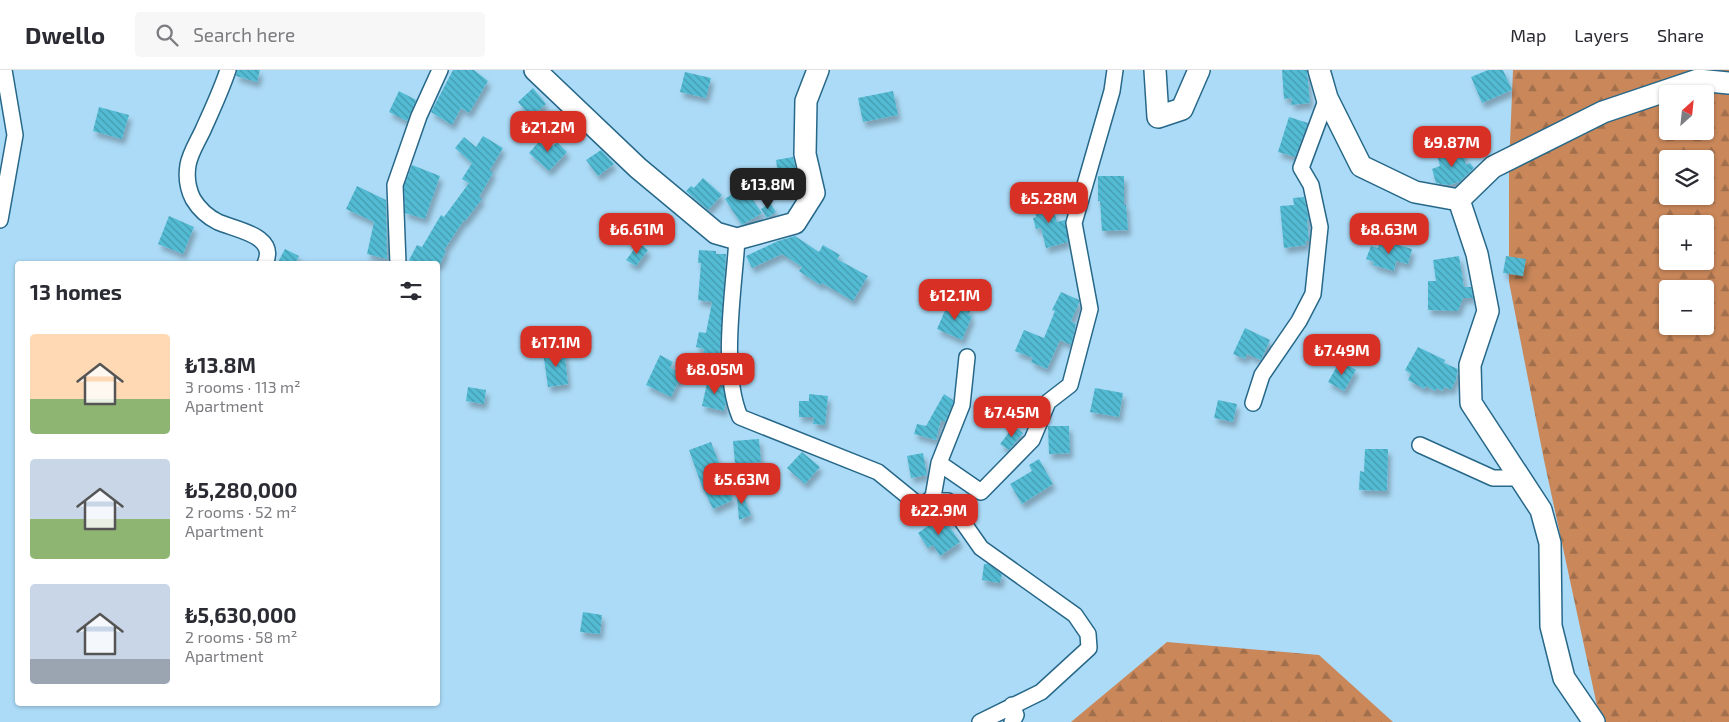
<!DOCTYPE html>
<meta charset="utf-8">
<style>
:root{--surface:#fff;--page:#f7f7f7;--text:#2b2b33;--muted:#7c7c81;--line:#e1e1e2;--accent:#d93025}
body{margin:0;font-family:"Exo 2",sans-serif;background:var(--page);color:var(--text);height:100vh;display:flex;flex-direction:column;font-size:19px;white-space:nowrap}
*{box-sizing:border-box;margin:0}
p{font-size:16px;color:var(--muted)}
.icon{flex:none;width:28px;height:28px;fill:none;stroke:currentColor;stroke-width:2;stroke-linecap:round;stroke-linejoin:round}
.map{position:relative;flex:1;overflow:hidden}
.sheet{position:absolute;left:15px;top:191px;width:425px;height:445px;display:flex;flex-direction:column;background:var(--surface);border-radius:5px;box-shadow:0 1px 4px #0004}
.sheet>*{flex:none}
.needle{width:32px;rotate:27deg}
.fabs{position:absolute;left:1659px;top:15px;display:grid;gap:10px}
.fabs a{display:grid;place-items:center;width:55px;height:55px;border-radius:5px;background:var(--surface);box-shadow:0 1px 4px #0004;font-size:25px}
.price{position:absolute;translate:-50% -42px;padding:0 11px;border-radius:10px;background:var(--accent);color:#fff;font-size:16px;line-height:32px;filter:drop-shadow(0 1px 2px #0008)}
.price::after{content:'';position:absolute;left:50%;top:30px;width:15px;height:11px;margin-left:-8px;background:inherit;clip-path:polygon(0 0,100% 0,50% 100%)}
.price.active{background:#222;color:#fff}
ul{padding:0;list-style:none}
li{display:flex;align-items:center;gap:15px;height:125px;padding:0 15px}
li span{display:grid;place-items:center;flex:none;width:140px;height:100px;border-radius:5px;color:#555}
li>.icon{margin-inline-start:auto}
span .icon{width:60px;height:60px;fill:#fffc;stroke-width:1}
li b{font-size:21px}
h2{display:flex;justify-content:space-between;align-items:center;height:60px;padding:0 15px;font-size:21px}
header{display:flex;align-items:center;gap:30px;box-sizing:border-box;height:70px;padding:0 25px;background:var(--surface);border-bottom:1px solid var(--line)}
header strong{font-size:24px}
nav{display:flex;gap:28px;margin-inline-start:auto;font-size:18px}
.search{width:350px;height:45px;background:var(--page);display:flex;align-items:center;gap:12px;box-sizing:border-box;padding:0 18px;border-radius:5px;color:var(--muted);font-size:19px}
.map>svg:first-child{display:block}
.forest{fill:url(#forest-firs);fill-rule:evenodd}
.building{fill:url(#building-back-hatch);filter:url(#shadow)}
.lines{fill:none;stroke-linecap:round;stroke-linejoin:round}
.street-casing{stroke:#276889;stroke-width:18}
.secondary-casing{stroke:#276889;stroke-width:24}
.street{stroke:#fff;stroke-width:15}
.secondary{stroke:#fff;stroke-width:21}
</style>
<header>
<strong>Dwello</strong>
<div class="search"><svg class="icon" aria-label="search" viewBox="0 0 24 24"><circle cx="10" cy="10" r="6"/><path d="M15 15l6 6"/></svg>Search here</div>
<nav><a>Map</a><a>Layers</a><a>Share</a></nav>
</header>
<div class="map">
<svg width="1729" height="652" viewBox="0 0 1729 652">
<defs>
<pattern id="forest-firs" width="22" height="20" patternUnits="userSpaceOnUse" patternTransform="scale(1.25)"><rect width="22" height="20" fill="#c9875a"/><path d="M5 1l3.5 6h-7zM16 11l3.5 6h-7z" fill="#a26f4c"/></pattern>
<pattern id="building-back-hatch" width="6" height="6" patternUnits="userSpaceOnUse" patternTransform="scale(1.25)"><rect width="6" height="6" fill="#53bcd4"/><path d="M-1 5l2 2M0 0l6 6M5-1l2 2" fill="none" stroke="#449aae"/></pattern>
<filter id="shadow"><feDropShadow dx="3" dy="5.5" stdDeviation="2.5" flood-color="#0004"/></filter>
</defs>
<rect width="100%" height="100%" fill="#acdbf7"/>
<path class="forest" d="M 1513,0 L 1729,0 L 1729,652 L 1593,652 L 1599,645 L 1544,390 L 1509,212 L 1509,98 ZM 1668,24 L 1705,24 L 1705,61 L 1668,61 ZM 1668,89 L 1705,89 L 1705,126 L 1668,126 ZM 1668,154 L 1705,154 L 1705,191 L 1668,191 ZM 1668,219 L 1705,219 L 1705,256 L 1668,256 Z
M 1167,572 L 1319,585 L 1393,652 L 1071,652 Z"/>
<path class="building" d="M 237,0 L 260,0 L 257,12 L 236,6 Z
M 453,0 L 474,0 L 488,11 L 469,43 L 461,38 L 452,55 L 431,42 Z
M 1282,0 L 1307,0 L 1310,33 L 1291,35 L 1292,28 L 1284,29 Z
M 1488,0 L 1503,0 L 1512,20 L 1482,33 L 1471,7 Z
M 685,2 L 711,8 L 706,28 L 680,22 Z
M 533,18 L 546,34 L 531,47 L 518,32 Z
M 399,21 L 416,30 L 407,51 L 389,42 Z
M 893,21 L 898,45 L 863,52 L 858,28 Z
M 99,37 L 129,45 L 122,69 L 93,61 Z
M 1289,47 L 1308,53 L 1295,87 L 1278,82 Z
M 483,66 L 503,78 L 490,100 L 493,103 L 479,127 L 482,129 L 465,151 L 464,150 L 444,180 L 446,181 L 440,194 L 416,194 L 409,190 L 417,175 L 422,177 L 441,145 L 444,147 L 469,113 L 462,109 L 472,93 L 455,78 L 464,67 L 476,77 Z
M 543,67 L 553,76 L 557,72 L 567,82 L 549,101 L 529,83 Z
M 1462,78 L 1466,95 L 1470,93 L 1474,98 L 1459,112 L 1449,115 L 1436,113 L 1432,99 L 1440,96 L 1437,84 Z
M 601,80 L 614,94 L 598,106 L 586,90 Z
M 793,87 L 799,114 L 780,117 L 776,90 Z
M 412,95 L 440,106 L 425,149 L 405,143 L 404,116 Z
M 1098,106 L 1124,106 L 1124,135 L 1126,134 L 1128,160 L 1102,161 L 1100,131 L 1098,131 Z
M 703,108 L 722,125 L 708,140 L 686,121 L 691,116 L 694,118 Z
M 357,116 L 386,130 L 387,189 L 367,184 L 374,152 L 346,139 Z
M 743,116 L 762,143 L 742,155 L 725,129 Z
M 1049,127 L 1051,143 L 1054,142 L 1057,152 L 1065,150 L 1068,172 L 1046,178 L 1041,158 L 1036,159 L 1033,148 L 1036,147 L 1034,129 Z
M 1304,127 L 1309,150 L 1307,150 L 1309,171 L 1305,171 L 1306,175 L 1284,178 L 1280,136 L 1294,135 L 1293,128 Z
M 770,133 L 776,142 L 767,148 L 761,139 Z
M 169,146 L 194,157 L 183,184 L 158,174 Z
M 795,166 L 819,182 L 823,175 L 840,185 L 837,189 L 868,206 L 853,231 L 822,213 L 820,215 L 799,201 L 802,197 L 782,184 L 752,198 L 746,186 L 778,171 Z
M 1380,170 L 1412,179 L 1408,194 L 1396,191 L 1394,201 L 1373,195 L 1374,192 L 1366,189 L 1371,176 L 1378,178 Z
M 639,173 L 648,180 L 636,196 L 626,190 Z
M 285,179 L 299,186 L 295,194 L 277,194 Z
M 699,180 L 716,181 L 716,184 L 726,184 L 719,292 L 702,290 L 704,279 L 696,277 L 699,262 L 706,263 L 712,232 L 698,230 L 701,193 L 698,193 Z
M 1459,186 L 1464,217 L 1471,217 L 1473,228 L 1463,228 L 1458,241 L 1428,240 L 1428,211 L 1436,211 L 1433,190 Z
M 1506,186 L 1526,189 L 1523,206 L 1503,203 Z
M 1061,222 L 1079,230 L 1079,233 L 1071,251 L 1076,254 L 1071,275 L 1060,270 L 1047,299 L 1031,292 L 1033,288 L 1015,281 L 1024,260 L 1044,268 L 1055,241 L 1052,240 Z
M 959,234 L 971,239 L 968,245 L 972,246 L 962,270 L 937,259 L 947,236 L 956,240 Z
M 1245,258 L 1270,270 L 1261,290 L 1247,284 L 1245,289 L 1233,284 Z
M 1418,277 L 1445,290 L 1444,293 L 1458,299 L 1456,310 L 1451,320 L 1445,317 L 1442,321 L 1437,318 L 1435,321 L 1426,316 L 1424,319 L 1408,310 L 1411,304 L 1405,300 Z
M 564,279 L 568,314 L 548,317 L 543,282 Z
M 660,285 L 673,292 L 670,298 L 682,304 L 671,327 L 646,315 Z
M 1340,291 L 1356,300 L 1344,321 L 1328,312 Z
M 708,308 L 722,311 L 726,332 L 724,341 L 702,336 Z
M 468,317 L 486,320 L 484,334 L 466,331 Z
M 1095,318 L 1123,323 L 1119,347 L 1090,342 Z
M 809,324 L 828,326 L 825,355 L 813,354 L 814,347 L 799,347 L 799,331 L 809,331 Z
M 944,324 L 953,330 L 953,333 L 945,352 L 941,350 L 936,370 L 914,364 L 917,354 L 926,356 Z
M 1218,330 L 1237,334 L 1233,352 L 1214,348 Z
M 1014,356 L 1023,363 L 1009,380 L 1000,374 Z
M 1048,356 L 1069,356 L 1070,383 L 1049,384 Z
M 759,369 L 761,392 L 735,394 L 733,371 Z
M 711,372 L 733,430 L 713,439 L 701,414 L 689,380 Z
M 1365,379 L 1388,379 L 1387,421 L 1359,420 L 1360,401 L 1364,402 Z
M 802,382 L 820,397 L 805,414 L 787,398 Z
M 923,383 L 927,405 L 911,408 L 907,386 Z
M 1039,389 L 1053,414 L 1022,434 L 1010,414 L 1032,401 L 1029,395 Z
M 736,415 L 739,415 L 751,445 L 739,450 Z
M 942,446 L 960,472 L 940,486 L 933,475 L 928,478 L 918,463 Z
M 984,494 L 988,494 L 1002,504 L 1000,513 L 982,510 Z
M 583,542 L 602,545 L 600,564 L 580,562 Z"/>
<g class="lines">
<g class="street-casing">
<path id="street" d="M 228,0 C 221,21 212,40 203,60 C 198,71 190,83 188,95 C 186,107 188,119 193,129 C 199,139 208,147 218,152 C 236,160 278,165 265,194
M 0,150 L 15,65 L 4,0
M 737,169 C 734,220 720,300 740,347 L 878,402 L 921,437 L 933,427 L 939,393
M 398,194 L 395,115 L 419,46 L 440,0
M 967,287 L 962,335 L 939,393 L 981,422 L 1032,370 L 1048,332 L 1070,315 L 1090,239 L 1074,153 L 1112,21 L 1115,0
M 1253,333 L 1262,305 L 1299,251 L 1313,224 L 1320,157 L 1311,115 L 1301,98 L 1327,28
M 1420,375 L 1493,408 L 1520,408
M 924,436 L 940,431 L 948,431 L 981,478 L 1075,545 L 1088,564 L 1089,578 L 1041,622 L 980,652
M 1012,635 L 1016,645 L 1012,652"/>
</g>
<g class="secondary-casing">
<path id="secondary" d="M 535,0 L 638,98 L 716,163 L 737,169 L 795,153 L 814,123 L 805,84 L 806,31 L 818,0
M 1155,0 L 1158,47 L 1182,39 L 1199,0
M 1319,0 L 1327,28 L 1361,96 L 1415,122 L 1459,130
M 1459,130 L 1477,184 L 1488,241 L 1470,295 L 1471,333 L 1541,440 L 1550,473 L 1551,556 L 1564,608 L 1594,652
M 1459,130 L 1493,97 L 1603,42 L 1698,10 L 1729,13"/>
</g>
<use href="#street" class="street"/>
<use href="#secondary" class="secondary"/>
</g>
</svg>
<div class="fabs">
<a><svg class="needle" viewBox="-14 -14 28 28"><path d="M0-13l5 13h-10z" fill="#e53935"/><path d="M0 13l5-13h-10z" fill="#7c7c81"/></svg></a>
<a><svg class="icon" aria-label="layers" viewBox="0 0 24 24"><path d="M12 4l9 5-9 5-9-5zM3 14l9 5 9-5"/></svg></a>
<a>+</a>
<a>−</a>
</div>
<b class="price" style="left:548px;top:83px">₺21.2M</b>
<b class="price" style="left:1452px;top:98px">₺9.87M</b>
<b class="price active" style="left:768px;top:140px">₺13.8M</b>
<b class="price" style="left:1049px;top:154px">₺5.28M</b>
<b class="price" style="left:637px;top:185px">₺6.61M</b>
<b class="price" style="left:1389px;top:185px">₺8.63M</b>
<b class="price" style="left:955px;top:251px">₺12.1M</b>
<b class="price" style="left:556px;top:298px">₺17.1M</b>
<b class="price" style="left:1342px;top:306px">₺7.49M</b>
<b class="price" style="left:715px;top:325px">₺8.05M</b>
<b class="price" style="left:1012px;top:368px">₺7.45M</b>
<b class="price" style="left:742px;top:435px">₺5.63M</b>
<b class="price" style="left:939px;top:466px">₺22.9M</b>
<section class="sheet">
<h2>13 homes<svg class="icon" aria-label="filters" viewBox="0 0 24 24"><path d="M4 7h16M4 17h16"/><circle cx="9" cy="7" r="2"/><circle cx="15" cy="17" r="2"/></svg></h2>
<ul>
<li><span style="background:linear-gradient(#ffd9b3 65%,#8fb573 0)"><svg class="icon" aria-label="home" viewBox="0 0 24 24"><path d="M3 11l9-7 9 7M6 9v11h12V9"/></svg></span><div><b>₺13.8M</b><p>3 rooms · 113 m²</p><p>Apartment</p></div></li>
<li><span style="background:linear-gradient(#c9d6e8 60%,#8fb573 0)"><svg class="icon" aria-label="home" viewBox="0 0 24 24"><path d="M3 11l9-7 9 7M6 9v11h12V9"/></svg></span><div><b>₺5,280,000</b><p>2 rooms · 52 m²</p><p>Apartment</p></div></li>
<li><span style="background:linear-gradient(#c9d6e8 75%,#9aa5b1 0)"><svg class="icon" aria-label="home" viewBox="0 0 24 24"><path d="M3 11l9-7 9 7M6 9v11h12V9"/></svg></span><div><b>₺5,630,000</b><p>2 rooms · 58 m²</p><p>Apartment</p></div></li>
</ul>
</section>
</div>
